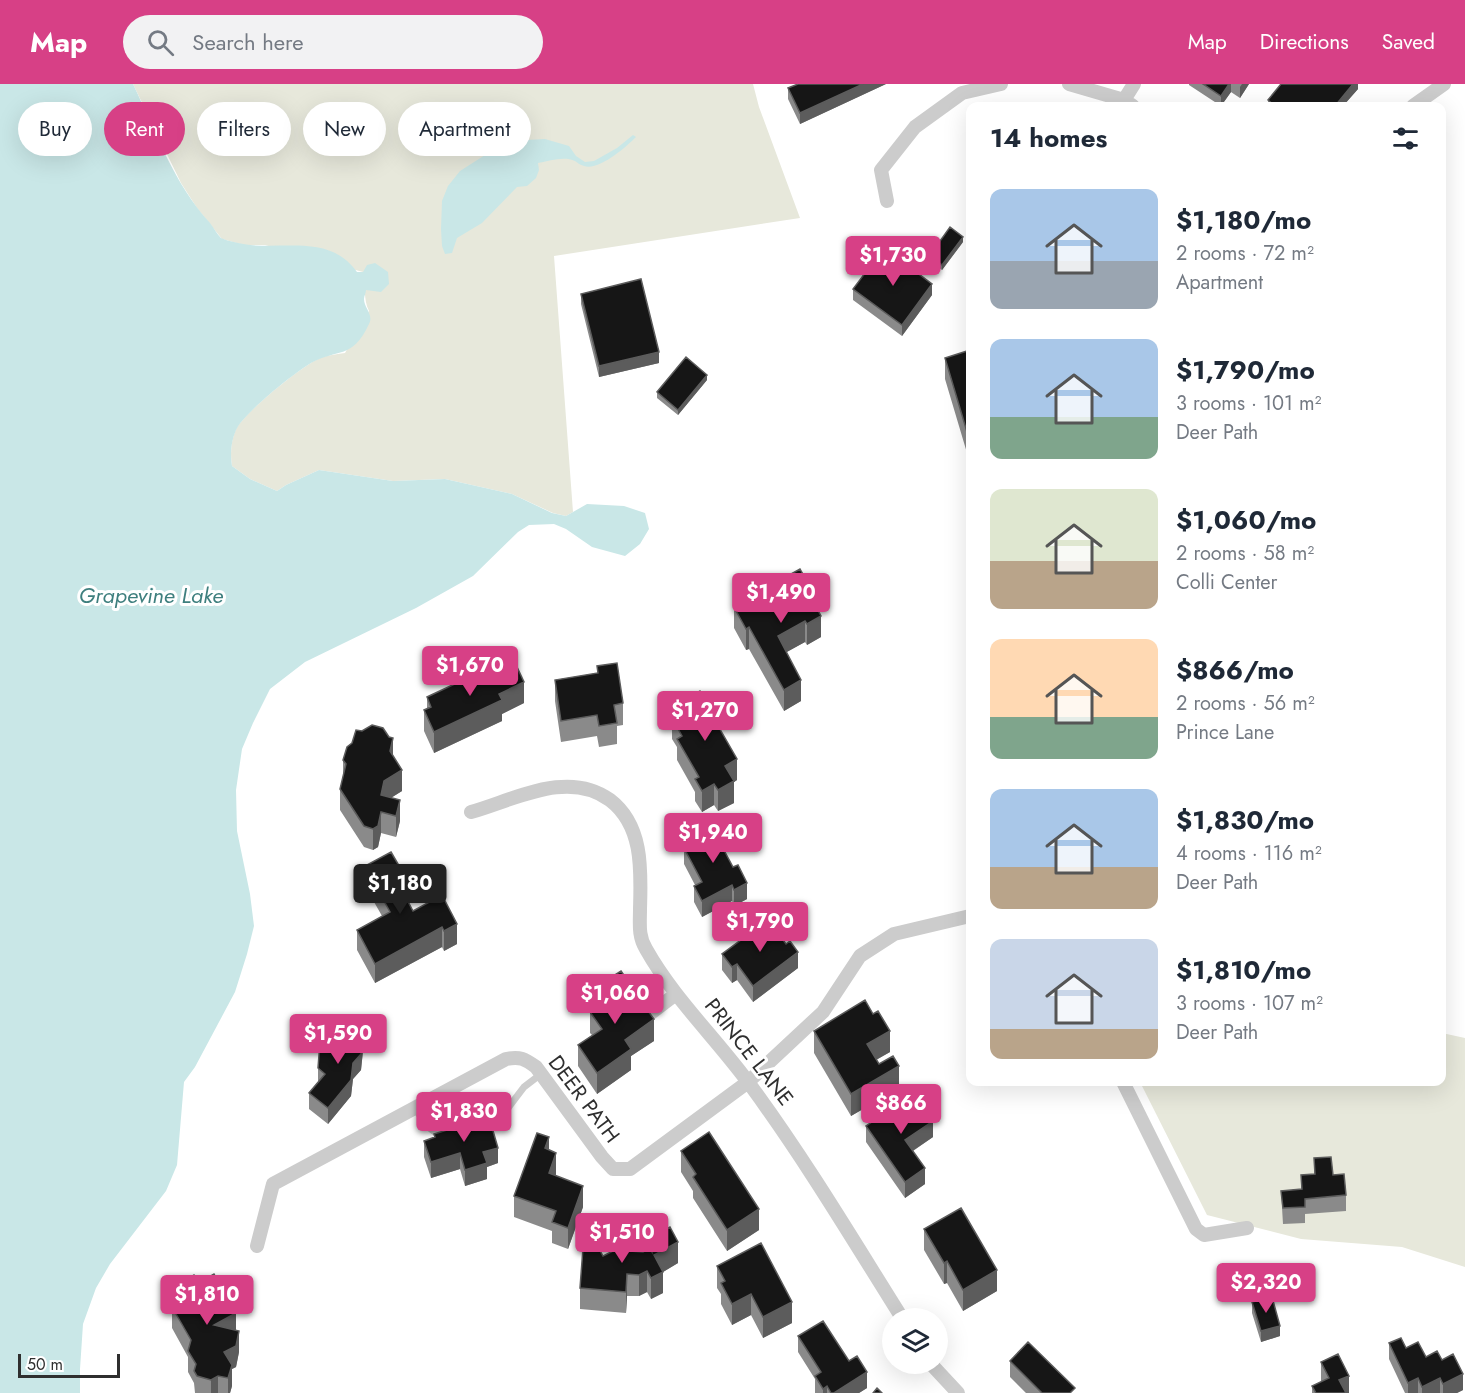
<!DOCTYPE html>
<meta charset="utf-8">
<style>
:root{--surface:#fff;--page:#f2f2f3;--text:#1f2937;--muted:#747a83;--accent:#d74086}
body{margin:0;font-family:Jost,sans-serif;background:var(--page);color:var(--text);height:100vh;display:flex;flex-direction:column;font-size:22px;white-space:nowrap}
*{box-sizing:border-box;margin:0}
p{font-size:20px;color:var(--muted)}
.icon{flex:none;width:33px;height:33px;fill:none;stroke:currentColor;stroke-width:2;stroke-linecap:round;stroke-linejoin:round}
.map{position:relative;flex:1;overflow:hidden}
.panel{position:absolute;left:966px;top:18px;width:480px;height:984px;display:flex;flex-direction:column;background:var(--surface);border-radius:12px;box-shadow:0 6px 24px #0002}
.panel>*{flex:none}
.banner{position:absolute;left:18px;top:18px;width:570px;height:54px;display:flex;gap:12px}
.tools{position:absolute;left:882px;top:1224px;display:grid;gap:12px}
.tools a{display:grid;place-items:center;width:66px;height:66px;border-radius:50%;background:var(--surface);box-shadow:0 6px 24px #0002;font-size:30px}
.scale{position:absolute;left:18px;bottom:15px;width:102px;box-sizing:border-box;padding-left:6px;border:3px solid #2f2f2f;border-top:0;font-size:16px;line-height:21px;white-space:nowrap;color:#2f2f2f;-webkit-text-stroke:4px #fff;paint-order:stroke}
.price{position:absolute;translate:-50% -51px;padding:0 14px;border-radius:6px;background:var(--accent);color:#fff;font-size:20px;line-height:39px;filter:drop-shadow(0 2px 3px #0008)}
.price::after{content:'';position:absolute;left:50%;top:36px;width:18px;height:14px;margin-left:-9px;background:inherit;clip-path:polygon(0 0,100% 0,50% 100%)}
.price.on{background:#222;color:#fff}
ul{padding:0;list-style:none}
li{display:flex;align-items:center;gap:18px;height:150px;padding:0 24px}
li span{display:grid;place-items:center;flex:none;width:168px;height:120px;border-radius:12px;color:#555}
li>.icon{margin-inline-start:auto}
span .icon{width:72px;height:72px;fill:#fffc;stroke-width:1}
li b{font-size:26px}
h2{display:flex;justify-content:space-between;align-items:center;height:72px;padding:0 24px;font-size:26px}
.pill{padding:0 21px;border-radius:27px;background:var(--surface);box-shadow:0 6px 24px #0002;font-size:21px;line-height:54px}
.pill.on{background:var(--accent);color:#fff}
header{display:flex;align-items:center;gap:36px;box-sizing:border-box;height:84px;padding:0 30px;background:var(--accent);color:#fff}
header strong{font-size:28px}
nav{display:flex;gap:33px;margin-inline-start:auto;font-size:21px}
.search{width:420px;height:54px;background:var(--page);display:flex;align-items:center;gap:15px;box-sizing:border-box;padding:0 21px;border-radius:33px;color:var(--muted);font-size:22px}
.map>svg:first-child{display:block}
.green{fill:#e7e8db}
.water{fill:#c9e7e7}
.lines{fill:none;stroke-linecap:round;stroke-linejoin:round}
.service{stroke:#ccc;stroke-width:7}
.minor{stroke:#ccc;stroke-width:14}
.wall{fill:#8a8a8a}
.shaded-wall{fill:#5c5c5c}
.building{fill:#161616;stroke:#5c5c5c;stroke-width:1.5}
.labels{text-anchor:middle;dominant-baseline:central;stroke-width:6;stroke-linejoin:round;paint-order:stroke}
.street-label{font-size:21px;fill:#2f2f2f;stroke:#fff}
.water-label{font-size:22px;font-style:italic;fill:#3e7f7e;stroke:#fff}
</style>
<header>
<strong>Map</strong>
<div class="search"><svg class="icon" aria-label="search" viewBox="0 0 24 24"><circle cx="10" cy="10" r="6"/><path d="M15 15l6 6"/></svg>Search here</div>
<nav><a>Map</a><a>Directions</a><a>Saved</a></nav>
</header>
<div class="map">
<svg width="1465" height="1309" viewBox="0 0 1465 1309">
<rect width="100%" height="100%" fill="#fff"/>
<path class="green" d="M 133,0 L 753,0 L 759,23 L 800,134 L 554,172 L 573,428 L 566,432 L 553,429 L 512,410 L 445,395 L 393,397 L 319,386 L 286,401 L 277,407 L 250,395 L 232,382 C 230,369 231,357 236,345 C 245,328 304,280 322,273 C 329,271 338,270 345,269 L 369,227 C 363,215 366,202 363,188 L 265,161 L 244,161 L 222,155 L 197,124 L 181,99 Z
M 1442,949 L 1465,954 L 1465,1183 L 1402,1163 L 1301,1155 L 1207,1131 L 1140,998 L 1442,998 Z"/>
<path class="water" d="M 0,0 L 133,0 C 156,48 174,100 210,139 C 214,144 217,150 221,154 C 225,156 230,157 234,158 C 275,170 327,146 357,188 L 363,188 L 367,181 L 375,179 L 388,188 L 389,200 L 381,208 L 366,206 C 366,209 364,212 364,215 C 364,224 374,231 369,240 C 352,276 338,264 311,279 C 294,289 244,329 236,346 C 231,358 230,369 232,382 L 250,395 L 277,407 L 286,401 L 319,386 L 393,397 L 445,395 L 512,410 L 552,429 L 566,432 L 587,420 L 624,422 L 645,429 L 649,445 L 640,460 L 625,472 L 592,463 L 566,445 L 554,440 L 529,441 L 518,448 L 473,492 L 416,524 L 305,578 L 270,605 L 253,639 L 242,665 L 236,706 L 237,747 L 250,810 L 254,842 L 247,870 L 235,908 L 195,983 L 184,998 L 177,1081 L 166,1107 L 110,1180 L 96,1204 L 83,1240 L 80,1285 L 80,1309 L 0,1309 Z
M 633,51 L 636,53 C 626,63 599,87 584,82 C 580,81 578,79 575,77 C 564,72 550,77 538,79 L 539,86 L 536,94 L 527,102 L 517,103 L 482,139 L 457,154 L 452,169 L 445,170 L 442,162 L 441,145 L 442,117 L 448,102 L 460,87 L 507,57 L 545,55 L 569,62 L 576,72 L 585,78 L 594,77 L 617,64 Z"/>
<g class="lines">
<path class="service" d="M 415,1024 L 427,1042 L 436,1049 L 448,1047
M 482,1037 L 505,1028 L 524,1003 L 541,990"/>
<path class="minor" d="M 1069,0 L 1124,16 L 1133,22
M 1124,16 L 1134,0
M 1413,22 L 1444,0
M 887,117 L 881,86 L 915,43 L 962,9 L 1001,0
M 471,728 C 514,716 568,685 610,716 C 644,742 641,788 640,825 C 640,840 638,852 646,865 C 674,915 717,955 751,1002 C 806,1077 853,1156 902,1234
M 643,935 L 676,910
M 1123,998 L 1196,1145 L 1204,1151 L 1247,1144
M 257,1162 L 273,1100 L 506,975 C 520,972 525,975 536,983 L 602,1073 L 613,1085 L 630,1085 L 748,998 L 823,928 L 860,872 L 894,850 L 970,832
M 931,1280 L 958,1309"/>
</g>
<path class="wall" d="M 886,0 L 800,40 L 788,15 L 788,4 Z
M 1189,0 L 1249,0 L 1240,14 L 1231,8 L 1221,22 L 1189,1 Z
M 1358,0 L 1358,5 L 1343,22 L 1268,22 L 1268,16 Z
M 963,158 L 942,186 L 930,177 L 930,171 Z
M 853,205 L 932,211 L 902,252 L 853,216 Z
M 581,210 L 659,279 L 599,293 L 581,220 Z
M 945,274 L 970,277 L 970,379 L 945,295 Z
M 707,296 L 678,331 L 657,314 L 657,308 Z
M 780,496 L 817,524 L 821,553 L 807,561 L 805,558 L 786,568 L 801,617 L 784,627 L 749,565 L 746,566 L 734,544 L 734,523 L 759,527 L 780,515 Z
M 597,582 L 623,619 L 623,641 L 617,642 L 617,660 L 599,663 L 597,652 L 561,658 L 555,617 L 555,596 L 597,589 Z
M 497,592 L 524,619 L 502,630 L 502,637 L 434,669 L 424,647 L 424,626 L 427,625 L 427,613 Z
M 679,619 L 720,646 L 737,696 L 734,698 L 734,719 L 718,727 L 714,721 L 702,728 L 695,717 L 695,708 L 677,676 L 677,663 L 672,655 L 672,634 L 679,630 Z
M 352,659 L 393,672 L 402,707 L 391,714 L 400,737 L 396,753 L 381,749 L 378,763 L 373,766 L 364,763 L 340,726 L 340,705 L 343,692 L 343,676 Z
M 691,751 L 720,759 L 747,815 L 734,822 L 732,817 L 702,833 L 694,818 L 694,802 L 695,801 L 684,780 L 684,764 L 691,760 Z
M 365,782 L 398,800 L 413,827 L 442,811 L 457,860 L 444,867 L 442,863 L 375,899 L 357,866 L 357,846 L 382,832 L 365,802 Z
M 722,870 L 798,884 L 753,918 L 737,896 L 732,899 L 722,886 Z
M 607,896 L 636,919 L 654,957 L 631,972 L 631,986 L 597,1010 L 578,982 L 578,961 L 592,951 L 590,949 L 590,928 L 607,917 Z
M 814,947 L 890,968 L 876,976 L 879,980 L 899,1004 L 851,1032 L 814,969 Z
M 364,957 L 361,986 L 353,995 L 351,1012 L 328,1040 L 309,1025 L 309,1009 L 318,998 L 318,984 L 339,960 Z
M 866,1042 L 933,1053 L 913,1067 L 925,1100 L 905,1114 L 866,1058 Z
M 434,1050 L 498,1079 L 487,1083 L 487,1095 L 465,1102 L 460,1085 L 431,1094 L 424,1073 L 424,1057 L 434,1054 Z
M 549,1066 L 556,1090 L 556,1092 L 583,1123 L 568,1165 L 552,1159 L 552,1147 L 514,1133 L 514,1112 Z
M 681,1067 L 759,1146 L 727,1167 L 693,1114 L 693,1107 L 681,1088 Z
M 1314,1074 L 1333,1091 L 1346,1111 L 1346,1127 L 1305,1130 L 1305,1139 L 1283,1140 L 1281,1107 L 1301,1105 L 1301,1091 L 1314,1090 Z
M 924,1145 L 997,1207 L 963,1227 L 947,1199 L 944,1200 L 924,1166 Z
M 652,1168 L 678,1179 L 663,1188 L 663,1209 L 651,1215 L 647,1208 L 639,1212 L 627,1212 L 626,1229 L 580,1225 L 580,1204 L 603,1172 Z
M 717,1182 L 792,1239 L 763,1254 L 751,1231 L 732,1241 L 721,1220 L 721,1210 L 717,1204 Z
M 184,1197 L 199,1199 L 236,1246 L 239,1268 L 236,1283 L 232,1285 L 232,1302 L 230,1309 L 195,1309 L 194,1299 L 188,1288 L 188,1273 L 172,1244 L 172,1223 L 184,1208 Z
M 1252,1218 L 1280,1252 L 1261,1258 L 1252,1229 Z
M 798,1252 L 849,1277 L 867,1304 L 859,1309 L 815,1309 L 815,1295 L 798,1268 Z
M 1389,1259 L 1406,1264 L 1426,1273 L 1442,1276 L 1463,1306 L 1457,1309 L 1405,1309 L 1389,1275 Z
M 1010,1277 L 1070,1309 L 1026,1309 L 1010,1293 Z
M 1321,1278 L 1349,1309 L 1312,1309 L 1312,1302 L 1321,1298 Z"/>
<path class="shaded-wall" d="M 863,0 L 886,0 L 800,40 L 800,29 Z
M 1229,0 L 1231,0 L 1231,8 L 1221,22 L 1221,12 Z
M 1242,0 L 1249,0 L 1240,14 L 1240,3 Z
M 1353,0 L 1358,0 L 1358,5 L 1343,22 L 1335,22 Z
M 963,153 L 963,158 L 942,186 L 942,181 Z
M 932,200 L 932,211 L 902,252 L 902,241 Z
M 659,268 L 659,279 L 599,293 L 599,282 Z
M 707,291 L 707,296 L 678,331 L 678,326 Z
M 817,515 L 817,534 L 821,532 L 821,553 L 807,561 L 807,540 L 813,517 Z
M 805,537 L 805,558 L 778,573 L 778,552 Z
M 749,543 L 749,565 L 746,566 L 746,545 Z
M 801,596 L 801,617 L 784,627 L 784,606 Z
M 524,598 L 524,619 L 502,630 L 502,637 L 434,669 L 434,648 L 499,610 Z
M 720,628 L 720,649 L 713,633 Z
M 393,654 L 393,675 L 390,667 Z
M 737,675 L 737,696 L 734,698 L 734,719 L 718,727 L 718,706 L 725,682 Z
M 402,686 L 402,707 L 384,718 L 381,730 L 381,749 L 378,763 L 373,766 L 373,745 L 384,697 Z
M 714,700 L 714,721 L 702,728 L 702,707 Z
M 400,716 L 400,737 L 396,753 L 396,732 Z
M 398,780 L 398,799 L 390,784 Z
M 747,799 L 747,815 L 734,822 L 734,806 Z
M 732,801 L 732,817 L 702,833 L 702,817 Z
M 457,840 L 457,860 L 444,867 L 444,847 Z
M 442,843 L 442,863 L 375,899 L 375,880 Z
M 798,868 L 798,884 L 753,918 L 753,902 Z
M 737,880 L 737,896 L 732,899 L 732,883 Z
M 654,935 L 654,957 L 631,972 L 631,986 L 597,1010 L 597,989 L 625,956 Z
M 364,941 L 364,957 L 361,986 L 353,995 L 351,1012 L 328,1040 L 328,1024 L 353,979 Z
M 890,947 L 890,968 L 867,981 L 867,960 Z
M 899,982 L 899,1004 L 851,1032 L 851,1010 Z
M 933,1037 L 933,1053 L 905,1072 L 905,1056 Z
M 549,1053 L 549,1074 L 545,1064 Z
M 498,1064 L 498,1079 L 487,1083 L 487,1095 L 465,1102 L 465,1086 L 483,1068 Z
M 460,1069 L 460,1085 L 431,1094 L 431,1078 Z
M 556,1069 L 556,1090 L 549,1111 L 549,1089 Z
M 925,1084 L 925,1100 L 905,1114 L 905,1098 Z
M 583,1102 L 583,1123 L 568,1165 L 568,1144 Z
M 759,1125 L 759,1146 L 727,1167 L 727,1146 Z
M 678,1158 L 678,1179 L 663,1188 L 663,1209 L 651,1215 L 651,1194 L 654,1171 Z
M 947,1177 L 947,1199 L 944,1200 L 944,1179 Z
M 997,1186 L 997,1207 L 963,1227 L 963,1206 Z
M 647,1187 L 647,1208 L 639,1212 L 639,1191 Z
M 627,1190 L 627,1212 L 626,1229 L 626,1208 Z
M 751,1210 L 751,1231 L 732,1241 L 732,1220 Z
M 792,1218 L 792,1239 L 763,1254 L 763,1233 Z
M 236,1229 L 236,1250 L 214,1241 Z
M 1280,1242 L 1280,1252 L 1261,1258 L 1261,1247 Z
M 239,1247 L 239,1268 L 236,1283 L 232,1285 L 232,1302 L 230,1309 L 228,1309 L 228,1294 L 224,1268 Z
M 867,1288 L 867,1304 L 859,1309 L 834,1309 Z
M 1463,1290 L 1463,1306 L 1457,1309 L 1443,1309 L 1443,1300 Z
M 218,1292 L 218,1309 L 211,1309 L 211,1296 Z
M 1349,1292 L 1349,1309 L 1339,1309 L 1339,1296 Z
M 1418,1294 L 1418,1309 L 1408,1309 L 1408,1299 Z
M 1440,1294 L 1440,1309 L 1422,1309 L 1422,1303 Z
M 827,1302 L 827,1309 L 823,1309 L 823,1305 Z"/>
<path class="building" d="M 798,0 L 863,0 L 800,29 L 788,4 Z
M 1203,0 L 1229,0 L 1221,12 Z
M 1281,0 L 1353,0 L 1335,22 L 1275,22 L 1268,16 Z
M 950,143 L 963,153 L 942,181 L 930,171 Z
M 884,164 L 932,200 L 902,241 L 853,205 Z
M 641,195 L 659,268 L 599,282 L 581,210 Z
M 967,267 L 970,277 L 970,358 L 945,274 Z
M 686,273 L 707,291 L 678,326 L 657,308 Z
M 800,485 L 817,515 L 813,517 L 821,532 L 807,540 L 805,537 L 778,552 L 801,596 L 784,606 L 749,543 L 746,545 L 734,523 L 751,513 L 759,527 L 789,510 L 780,496 Z
M 617,579 L 623,619 L 614,621 L 617,639 L 599,642 L 597,631 L 561,637 L 555,596 L 598,589 L 597,582 Z
M 493,582 L 497,592 L 517,583 L 524,598 L 499,610 L 502,616 L 434,648 L 424,626 L 431,623 L 427,613 Z
M 700,607 L 705,616 L 711,612 L 720,628 L 713,633 L 737,675 L 725,682 L 734,697 L 718,706 L 714,700 L 702,707 L 695,695 L 699,693 L 677,655 L 682,652 L 672,634 L 684,627 L 679,619 Z
M 372,641 L 383,644 L 389,653 L 393,654 L 390,667 L 402,686 L 384,697 L 381,711 L 400,716 L 396,732 L 381,728 L 378,742 L 373,745 L 364,742 L 340,705 L 346,680 L 343,676 L 347,663 L 352,659 L 356,646 L 362,647 Z
M 713,740 L 720,753 L 718,755 L 733,783 L 738,781 L 747,799 L 734,806 L 732,801 L 702,817 L 694,802 L 702,798 L 684,764 L 695,758 L 691,751 Z
M 391,768 L 398,780 L 390,784 L 413,827 L 442,811 L 457,840 L 444,847 L 442,843 L 375,880 L 357,846 L 390,828 L 365,782 Z
M 768,836 L 786,860 L 790,857 L 798,868 L 753,902 L 737,880 L 732,883 L 722,870 Z
M 621,887 L 636,909 L 634,914 L 636,919 L 645,923 L 654,935 L 625,956 L 631,965 L 597,989 L 578,961 L 602,945 L 590,928 L 616,910 L 607,896 Z
M 865,916 L 873,930 L 878,927 L 890,947 L 867,960 L 879,980 L 893,972 L 899,982 L 851,1010 L 814,947 Z
M 349,939 L 364,941 L 361,970 L 353,979 L 351,996 L 328,1024 L 309,1009 L 325,990 L 318,984 L 320,958 L 339,960 L 345,953 L 346,943 Z
M 914,1010 L 933,1037 L 905,1056 L 925,1084 L 905,1098 L 866,1042 Z
M 489,1033 L 498,1064 L 483,1068 L 487,1079 L 465,1086 L 460,1069 L 431,1078 L 424,1057 L 435,1053 L 434,1050 Z
M 709,1048 L 759,1125 L 727,1146 L 693,1093 L 696,1090 L 681,1067 Z
M 537,1049 L 549,1053 L 545,1064 L 556,1069 L 549,1089 L 583,1102 L 568,1144 L 552,1138 L 556,1127 L 514,1112 Z
M 1331,1073 L 1333,1091 L 1344,1090 L 1346,1111 L 1305,1115 L 1305,1123 L 1283,1124 L 1281,1107 L 1302,1105 L 1301,1091 L 1315,1090 L 1314,1074 Z
M 961,1124 L 997,1186 L 963,1206 L 947,1177 L 944,1179 L 924,1145 Z
M 670,1143 L 678,1158 L 654,1171 L 663,1188 L 651,1194 L 647,1187 L 639,1191 L 627,1190 L 626,1208 L 580,1204 L 583,1164 L 599,1165 L 603,1172 L 615,1166 L 643,1168 L 650,1164 L 652,1168 L 653,1152 Z
M 761,1159 L 792,1218 L 763,1233 L 751,1210 L 732,1220 L 721,1199 L 725,1197 L 717,1182 Z
M 214,1190 L 236,1229 L 214,1241 L 239,1247 L 236,1262 L 224,1268 L 232,1281 L 228,1294 L 218,1292 L 211,1296 L 197,1292 L 194,1287 L 196,1280 L 188,1267 L 191,1256 L 172,1223 L 174,1214 L 189,1205 L 184,1197 L 194,1191 L 199,1199 Z
M 1272,1213 L 1280,1242 L 1261,1247 L 1252,1218 Z
M 823,1237 L 849,1277 L 857,1272 L 867,1288 L 834,1309 L 831,1309 L 827,1302 L 823,1305 L 815,1292 L 821,1288 L 798,1252 Z
M 1401,1254 L 1406,1264 L 1418,1258 L 1426,1273 L 1437,1267 L 1442,1276 L 1453,1270 L 1463,1290 L 1443,1300 L 1440,1294 L 1422,1303 L 1418,1294 L 1408,1299 L 1389,1259 Z
M 1028,1258 L 1075,1304 L 1070,1309 L 1042,1309 L 1010,1277 Z
M 1338,1270 L 1349,1292 L 1339,1296 L 1346,1309 L 1316,1309 L 1312,1302 L 1329,1294 L 1321,1278 Z
M 877,1304 L 882,1309 L 873,1309 Z"/>
<g class="labels">
<g class="street-label">
<text transform="translate(749 968) rotate(52)">PRINCE LANE</text>
<text transform="translate(584 1015) rotate(53)">DEER PATH</text>
</g>
<g class="water-label">
<text x="151" y="511">Grapevine Lake</text>
</g>
</g>
</svg>
<div class="tools">
<a><svg class="icon" aria-label="layers" viewBox="0 0 24 24"><path d="M12 4l9 5-9 5-9-5zM3 14l9 5 9-5"/></svg></a>
</div>
<div class="scale">50 m</div>
<b class="price" style="left:893px;top:203px">$1,730</b>
<b class="price" style="left:781px;top:540px">$1,490</b>
<b class="price" style="left:470px;top:613px">$1,670</b>
<b class="price" style="left:705px;top:658px">$1,270</b>
<b class="price" style="left:713px;top:780px">$1,940</b>
<b class="price on" style="left:400px;top:831px">$1,180</b>
<b class="price" style="left:760px;top:869px">$1,790</b>
<b class="price" style="left:615px;top:941px">$1,060</b>
<b class="price" style="left:338px;top:981px">$1,590</b>
<b class="price" style="left:901px;top:1051px">$866</b>
<b class="price" style="left:464px;top:1059px">$1,830</b>
<b class="price" style="left:622px;top:1180px">$1,510</b>
<b class="price" style="left:1266px;top:1230px">$2,320</b>
<b class="price" style="left:207px;top:1242px">$1,810</b>
<div class="banner">
<a class="pill">Buy</a>
<a class="pill on">Rent</a>
<a class="pill">Filters</a>
<a class="pill">New</a>
<a class="pill">Apartment</a>
</div>
<section class="panel">
<h2>14 homes<svg class="icon" aria-label="filters" viewBox="0 0 24 24"><path d="M4 7h16M4 17h16"/><circle cx="9" cy="7" r="2"/><circle cx="15" cy="17" r="2"/></svg></h2>
<ul>
<li><span style="background:linear-gradient(#a9c7e8 60%,#9aa5b1 0)"><svg class="icon" aria-label="home" viewBox="0 0 24 24"><path d="M3 11l9-7 9 7M6 9v11h12V9"/></svg></span><div><b>$1,180/mo</b><p>2 rooms · 72 m²</p><p>Apartment</p></div></li>
<li><span style="background:linear-gradient(#a9c7e8 65%,#7fa58c 0)"><svg class="icon" aria-label="home" viewBox="0 0 24 24"><path d="M3 11l9-7 9 7M6 9v11h12V9"/></svg></span><div><b>$1,790/mo</b><p>3 rooms · 101 m²</p><p>Deer Path</p></div></li>
<li><span style="background:linear-gradient(#dfe7d0 60%,#b9a48a 0)"><svg class="icon" aria-label="home" viewBox="0 0 24 24"><path d="M3 11l9-7 9 7M6 9v11h12V9"/></svg></span><div><b>$1,060/mo</b><p>2 rooms · 58 m²</p><p>Colli Center</p></div></li>
<li><span style="background:linear-gradient(#ffd9b3 65%,#7fa58c 0)"><svg class="icon" aria-label="home" viewBox="0 0 24 24"><path d="M3 11l9-7 9 7M6 9v11h12V9"/></svg></span><div><b>$866/mo</b><p>2 rooms · 56 m²</p><p>Prince Lane</p></div></li>
<li><span style="background:linear-gradient(#a9c7e8 65%,#b9a48a 0)"><svg class="icon" aria-label="home" viewBox="0 0 24 24"><path d="M3 11l9-7 9 7M6 9v11h12V9"/></svg></span><div><b>$1,830/mo</b><p>4 rooms · 116 m²</p><p>Deer Path</p></div></li>
<li><span style="background:linear-gradient(#c9d6e8 75%,#b9a48a 0)"><svg class="icon" aria-label="home" viewBox="0 0 24 24"><path d="M3 11l9-7 9 7M6 9v11h12V9"/></svg></span><div><b>$1,810/mo</b><p>3 rooms · 107 m²</p><p>Deer Path</p></div></li>
</ul>
</section>
</div>
